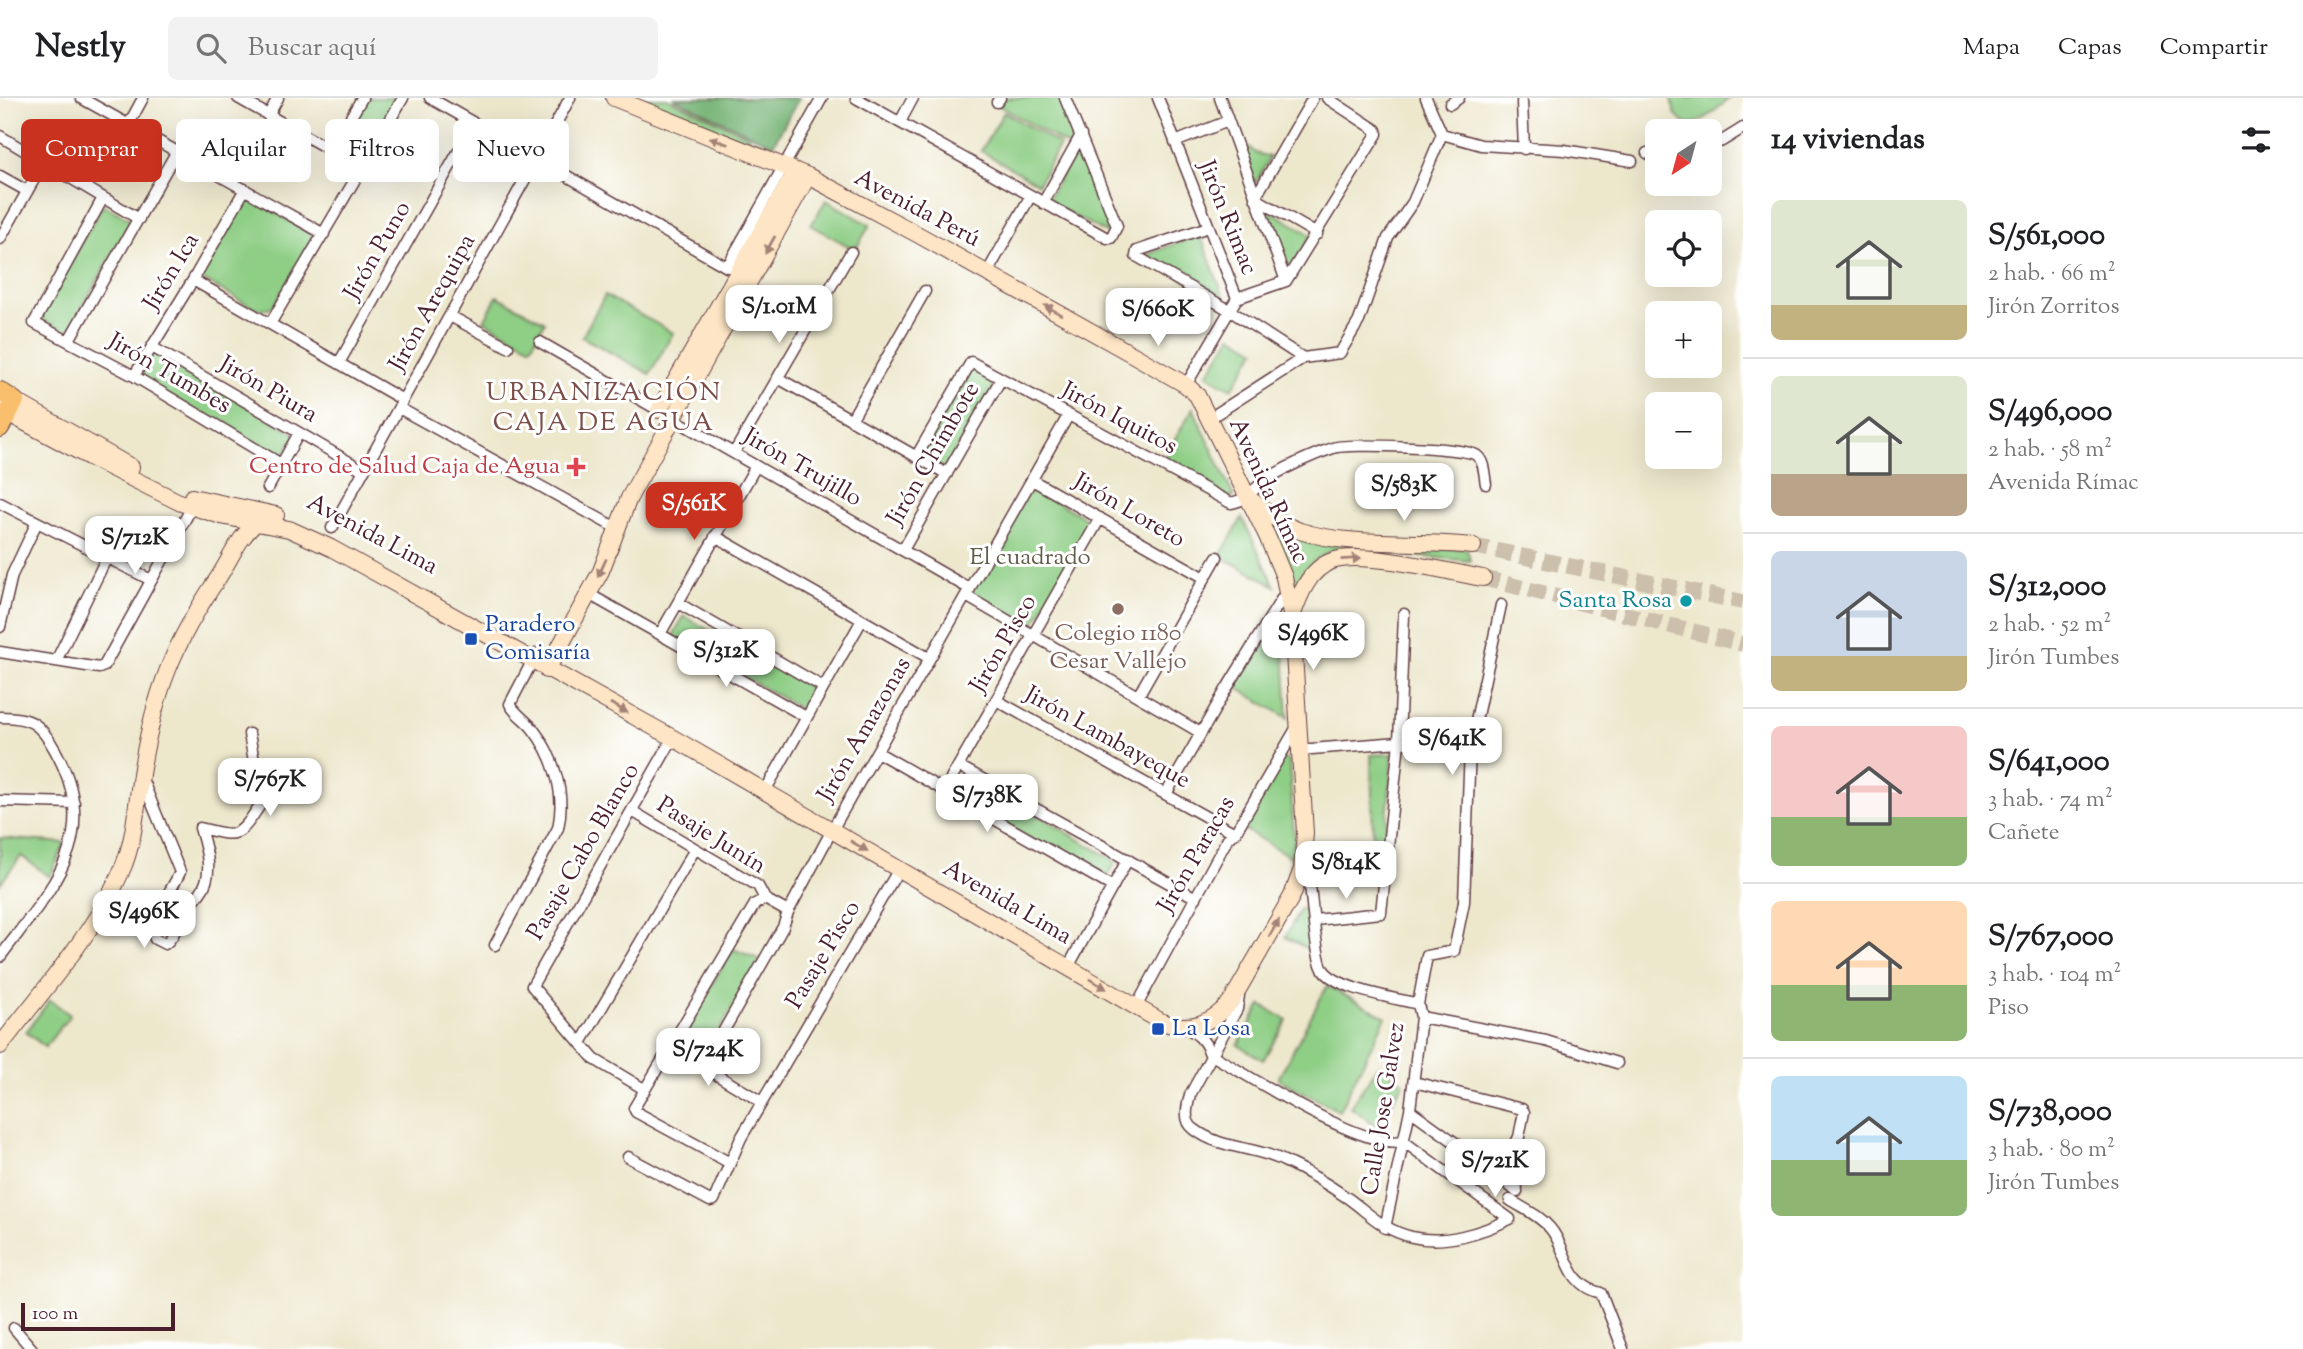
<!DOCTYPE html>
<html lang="es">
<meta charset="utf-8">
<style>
:root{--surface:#fff;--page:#f2f2f2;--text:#202124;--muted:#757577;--line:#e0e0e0;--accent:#c8321e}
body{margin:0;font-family:"Sorts Mill Goudy",serif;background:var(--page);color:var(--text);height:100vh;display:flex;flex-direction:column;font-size:26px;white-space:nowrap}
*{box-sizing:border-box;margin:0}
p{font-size:23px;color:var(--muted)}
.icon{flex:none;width:38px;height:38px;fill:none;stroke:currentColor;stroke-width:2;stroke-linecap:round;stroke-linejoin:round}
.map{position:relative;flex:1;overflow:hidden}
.sheet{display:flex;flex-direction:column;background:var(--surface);width:560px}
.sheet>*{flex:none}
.top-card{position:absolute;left:21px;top:21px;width:665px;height:63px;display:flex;gap:14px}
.needle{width:46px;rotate:216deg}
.fabs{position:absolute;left:1645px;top:21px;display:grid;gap:14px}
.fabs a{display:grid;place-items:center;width:77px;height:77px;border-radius:10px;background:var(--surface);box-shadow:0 7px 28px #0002;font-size:35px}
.scale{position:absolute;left:21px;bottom:18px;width:154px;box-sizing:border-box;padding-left:7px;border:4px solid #4a1f2b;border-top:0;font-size:19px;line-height:24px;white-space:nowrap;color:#4a1f2b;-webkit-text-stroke:5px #fff;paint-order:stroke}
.price{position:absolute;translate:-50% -60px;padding:0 16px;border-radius:14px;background:#fff;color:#222;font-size:23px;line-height:46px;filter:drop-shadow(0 2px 4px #0008)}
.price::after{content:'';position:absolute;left:50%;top:42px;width:21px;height:16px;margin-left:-10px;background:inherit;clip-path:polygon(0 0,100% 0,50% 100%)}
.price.on{background:var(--accent);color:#fff}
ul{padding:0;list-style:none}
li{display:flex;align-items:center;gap:21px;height:175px;padding:0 28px}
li+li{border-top:2px solid var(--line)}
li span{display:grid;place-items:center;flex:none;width:196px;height:140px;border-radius:10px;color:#555}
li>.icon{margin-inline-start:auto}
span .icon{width:84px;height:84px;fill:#fffc;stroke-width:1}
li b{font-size:30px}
h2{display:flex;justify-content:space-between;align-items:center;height:84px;padding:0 28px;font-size:30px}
.pill{padding:0 24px;border-radius:10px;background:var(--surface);box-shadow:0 7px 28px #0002;font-size:24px;line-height:63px}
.pill.on{background:var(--accent);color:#fff}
header{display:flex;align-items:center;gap:42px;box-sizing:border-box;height:98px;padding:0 35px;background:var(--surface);border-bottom:2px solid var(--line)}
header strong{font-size:33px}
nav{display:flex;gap:38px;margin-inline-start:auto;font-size:24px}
.search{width:490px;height:63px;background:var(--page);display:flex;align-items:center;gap:18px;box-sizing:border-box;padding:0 24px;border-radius:10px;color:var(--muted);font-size:26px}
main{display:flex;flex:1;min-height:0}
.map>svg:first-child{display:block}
.green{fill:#8ece85;stroke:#6c7658;stroke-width:2}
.forest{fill:#72b172;stroke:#5e684e;stroke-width:2}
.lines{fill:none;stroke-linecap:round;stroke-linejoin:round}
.secondary-tunnel{stroke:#ccbfac;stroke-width:16;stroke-dasharray:16 8;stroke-linecap:butt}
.street-casing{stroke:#623d43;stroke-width:13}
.secondary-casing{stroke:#623d43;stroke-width:18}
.primary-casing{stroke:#623d43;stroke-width:20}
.street{stroke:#fff;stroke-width:10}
.secondary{stroke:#fde5c5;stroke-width:16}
.primary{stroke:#f9bf6d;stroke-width:18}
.oneway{fill:#a48278}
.health-dot{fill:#e0444e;stroke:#fff;stroke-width:2.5}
.culture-dot{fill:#0f9aa8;stroke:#fff;stroke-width:2.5}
.education-dot{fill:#8d6e63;stroke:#fff;stroke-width:2.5}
.transit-dot{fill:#1a4fb4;stroke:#fff;stroke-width:2.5}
.labels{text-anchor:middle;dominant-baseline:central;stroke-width:6;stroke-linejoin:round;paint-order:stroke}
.street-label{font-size:24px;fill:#4a1f2b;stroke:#fff}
.health-label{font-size:24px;fill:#be3a42;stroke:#fff;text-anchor:end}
.park-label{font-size:24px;fill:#625c4a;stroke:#fff}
.culture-label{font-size:24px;fill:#0d838f;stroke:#fff;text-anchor:end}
.transit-label{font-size:24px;fill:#164399;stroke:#fff;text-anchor:start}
.education-label{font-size:24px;fill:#785e54;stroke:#fff}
.neighbourhood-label{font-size:26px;letter-spacing:2px;fill:#7d4e48;stroke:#fff}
</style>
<header>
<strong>Nestly</strong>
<div class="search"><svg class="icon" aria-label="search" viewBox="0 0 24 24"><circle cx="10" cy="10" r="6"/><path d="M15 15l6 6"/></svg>Buscar aquí</div>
<nav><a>Mapa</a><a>Capas</a><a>Compartir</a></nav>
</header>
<main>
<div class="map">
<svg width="1743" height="1251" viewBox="0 0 1743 1251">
<rect width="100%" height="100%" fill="#fff"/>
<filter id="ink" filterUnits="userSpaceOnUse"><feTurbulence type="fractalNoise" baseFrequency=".0143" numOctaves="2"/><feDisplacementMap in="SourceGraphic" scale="14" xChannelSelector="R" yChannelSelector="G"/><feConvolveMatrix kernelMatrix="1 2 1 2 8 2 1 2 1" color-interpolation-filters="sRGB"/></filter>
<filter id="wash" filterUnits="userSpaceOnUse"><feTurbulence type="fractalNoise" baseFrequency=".00686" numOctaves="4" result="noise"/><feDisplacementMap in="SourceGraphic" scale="28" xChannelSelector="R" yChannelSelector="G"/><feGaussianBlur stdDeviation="1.57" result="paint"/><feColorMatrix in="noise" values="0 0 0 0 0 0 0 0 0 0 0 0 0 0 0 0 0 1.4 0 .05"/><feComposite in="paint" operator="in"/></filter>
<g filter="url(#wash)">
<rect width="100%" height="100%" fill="#ede7cc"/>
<path class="green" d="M 364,0 L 401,0 L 361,70 L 332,53 Z
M 640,0 L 667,0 L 749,38 L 746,45 Z
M 1002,0 L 1062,0 L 1077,38 L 1070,49 L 998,7 Z
M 1672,0 L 1730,0 C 1717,10 1691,40 1676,17 C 1673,13 1673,5 1672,0 Z
M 1004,14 L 1060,47 L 1038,86 L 981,53 Z
M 1240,40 L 1255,55 L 1270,59 L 1255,86 Z
M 1078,51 L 1081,52 L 1115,132 L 1110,137 L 1046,103 Z
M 247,99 L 314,136 L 314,140 L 275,206 L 269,210 L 256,211 L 201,181 L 201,176 L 245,100 Z
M 826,102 L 870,127 L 855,152 L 811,127 Z
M 103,107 L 131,122 L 68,235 L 39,220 Z
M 1261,107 L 1311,137 L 1287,178 Z
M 1200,136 L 1226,205 L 1144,158 Z
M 605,197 L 673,235 L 650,276 L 582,239 Z
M 497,198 L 545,224 L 531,249 L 484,223 Z
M 1232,237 L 1256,252 L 1232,291 L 1207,277 Z
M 154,253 L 296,336 L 280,364 L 138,281 Z
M 971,270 L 996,285 L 944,371 L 919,357 Z
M 1193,310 L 1234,399 L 1225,400 L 1162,364 Z
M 1030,389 L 1092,424 L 1030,533 L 968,496 Z
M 1242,420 L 1275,488 L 1220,458 Z
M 1273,433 C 1335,456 1403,450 1467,451 L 1470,463 L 1339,451 C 1316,457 1302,471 1294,493 Z
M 1276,517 L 1282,519 L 1288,620 L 1232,587 Z
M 684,518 L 812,590 L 801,611 L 673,538 Z
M 1393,656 L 1385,741 L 1373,740 L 1371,657 Z
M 1282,660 L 1289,662 L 1295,755 L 1292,760 L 1242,730 Z
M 967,676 L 1116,763 L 1105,784 L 954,697 Z
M 0,740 L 65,745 L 50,779 L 21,758 L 0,786 Z
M 1301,810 L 1307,811 L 1314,854 L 1285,839 Z
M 733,851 L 761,862 L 701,963 L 676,948 Z
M 1327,888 L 1386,919 L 1339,1013 L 1278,981 Z
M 50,902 L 70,917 L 45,949 L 26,934 Z
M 1261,907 L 1287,922 L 1263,962 L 1238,947 Z
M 1379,967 L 1404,985 L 1376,1027 L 1350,1009 Z"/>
<path class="forest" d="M 673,0 L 799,0 L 773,47 Z"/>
</g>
<g filter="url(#ink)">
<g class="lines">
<path class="secondary-tunnel" d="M 1473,448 L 1743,504
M 1483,480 L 1743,546"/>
<g class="street-casing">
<path id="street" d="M 81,0 L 324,136
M 238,0 L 362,70
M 430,0 L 727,169 L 822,0
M 856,0 L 1107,140 L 1111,140 L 1117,128 L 1065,0
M 1158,0 L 1237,200 L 1186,287
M 1220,0 L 1286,183
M 1313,0 L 1255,100 L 1317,136
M 997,4 L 1000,0
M 1522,4 L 1524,51
M 1450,6 L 1459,0
M 268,18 L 278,0
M 900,24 L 913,0
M 129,26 L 143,0
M 1442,36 L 1481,47 L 1564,52 L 1632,63
M 0,38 L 139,121
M 1175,44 L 1228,23
M 1710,47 L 1722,43 L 1743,30
M 331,53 L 362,0
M 1647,55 L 1657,60
M 0,78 L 27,93
M 103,100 L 34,225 L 134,278 L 281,366
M 1043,105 L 1081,37
M 1208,129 L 1137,153 L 1136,158 L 1229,212 L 1303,260
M 0,141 L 44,64
M 987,175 L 1030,99
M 193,182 L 403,302
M 1237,200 L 1286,183 L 1377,36 L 1376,32 L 1327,0
M 450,218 L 508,249
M 270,226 L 403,0
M 69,242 L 177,53
M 540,244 L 970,491
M 152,249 L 363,372
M 339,265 L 474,26
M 134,278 L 193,182 L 245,91
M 778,280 L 947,376
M 399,310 L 618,431
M 1210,320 L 1303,260 L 1340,255 L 1359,223 L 1388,140 L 1413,104 L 1442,36 L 1426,0
M 851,322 L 925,193
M 734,355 L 851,154
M 916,359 L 971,264 L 1231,405 C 1249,402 1255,388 1270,379 C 1289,368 1312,357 1333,350 C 1347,345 1465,349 1476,357 C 1485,363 1484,377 1486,386
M 1032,382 L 1205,480
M 268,390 L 299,335
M 0,405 L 151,482
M 332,430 L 570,0
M 715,438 L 929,560
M 903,452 L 1001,281
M 966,498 L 1201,635
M 594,499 L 806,619
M 678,505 L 823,589
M 0,529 L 12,477 L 37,424
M 660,536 L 756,368
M 0,554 L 99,570 L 104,568 L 192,409
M 56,563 L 107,459
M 1138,598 L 1217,459
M 996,602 L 1235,735
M 0,619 C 31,619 40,625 55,652 C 104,740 51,790 0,859
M 1299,652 L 1399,644 L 1440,649 L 1470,650
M 877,654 L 1113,789
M 959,668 L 1196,800
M 142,681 L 180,774 C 172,794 148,818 155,841 L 165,846 C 175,839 176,827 182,817 C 186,808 194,803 200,795 C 215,776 206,751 200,730 C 238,739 238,741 260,707 L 256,674 L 249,636
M 765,693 L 862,522
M 944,693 L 1100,420
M 1166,696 L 1227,590 L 1287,492
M 0,703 L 74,705
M 632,713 L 758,788 L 765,801
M 1302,771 L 1309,779 C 1312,798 1315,858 1323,871 C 1335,891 1395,900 1418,906
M 1315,822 L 1381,815 L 1399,644 L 1404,516
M 495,847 L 558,730 C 566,696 554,658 533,631 C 526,622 515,616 510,606 L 536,556
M 1068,869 L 1128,761
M 1239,897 L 1237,911 L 1190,997 C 1187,1009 1183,1023 1194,1031 C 1221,1052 1255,1048 1284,1063 C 1306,1073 1329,1087 1349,1101 C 1371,1117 1383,1132 1412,1139 C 1443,1147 1481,1135 1510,1121
M 1136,909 L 1228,740 L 1235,735 L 1297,629
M 1421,919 L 1546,943 L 1617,965
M 1185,929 C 1198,936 1205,942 1210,956
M 581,945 L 695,751
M 670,949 L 762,1004
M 1210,956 C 1250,978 1362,1052 1403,1043 L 1510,1121
M 703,969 L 783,829 L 788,814 L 832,732 L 1068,318
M 1414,984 L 1522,1011 L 1524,1014 L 1519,1039 L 1511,1054 L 1516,1074 L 1517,1094
M 644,991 L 594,961 L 532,888 L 673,640
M 1410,1012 L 1482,1064 L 1517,1094
M 628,1059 L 710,1103 L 714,1102 L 741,1040 L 899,771
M 730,1065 L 636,1014 L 634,1010 L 755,806 L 765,801 L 788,814
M 1510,1102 C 1524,1111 1539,1117 1550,1130 C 1569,1152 1564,1186 1601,1195 L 1623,1251
M 1385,1130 L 1410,1012 L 1421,919 L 1418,906 L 1427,858 L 1454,853 L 1464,804 L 1470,650 L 1501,507
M 14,1230 L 32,1251"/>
</g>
<g class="secondary-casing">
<path id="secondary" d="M 15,303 L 131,369
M 0,311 L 91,360 L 181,405 L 221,418 L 289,431 L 331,450 L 673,640 L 1162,924 C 1190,934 1214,925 1232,902 L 1292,798 L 1302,771 L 1305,735 L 1292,522 L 1284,479 L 1267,438 L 1197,297 L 1186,287 L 1137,259 L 917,136 L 808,78 L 614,0
M 659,312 L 796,73
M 192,399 L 276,417
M 1254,404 C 1268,416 1283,427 1300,433 C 1354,450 1417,441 1473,448
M 1292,519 C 1299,498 1309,471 1332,463 C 1362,452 1449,474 1483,480
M 547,572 L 601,473 L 629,400 L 808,78
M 0,948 C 40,896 95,834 121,774 C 136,741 136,705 142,670 C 155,593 174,545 218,480 C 231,460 238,440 257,424"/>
</g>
<g class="primary-casing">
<path id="primary" d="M 0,293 L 15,303 L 0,330"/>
</g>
<use href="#street" class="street"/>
<use href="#secondary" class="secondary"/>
<use href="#primary" class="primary"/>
</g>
<defs><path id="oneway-solid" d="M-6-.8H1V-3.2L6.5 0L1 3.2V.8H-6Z" transform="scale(1.75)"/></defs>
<g class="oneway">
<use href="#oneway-solid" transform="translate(719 43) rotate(-159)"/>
<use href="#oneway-solid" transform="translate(770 147) rotate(119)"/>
<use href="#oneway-solid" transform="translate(1053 212) rotate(-151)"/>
<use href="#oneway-solid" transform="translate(1351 461) rotate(-3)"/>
<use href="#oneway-solid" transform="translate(602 470) rotate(115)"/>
<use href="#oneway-solid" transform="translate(619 610) rotate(29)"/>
<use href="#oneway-solid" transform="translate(859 748) rotate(30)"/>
<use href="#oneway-solid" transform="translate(1274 830) rotate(-60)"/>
<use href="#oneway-solid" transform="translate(1098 886) rotate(30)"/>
</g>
</g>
<path class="health-dot" d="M572.5 358.5h7v7h7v7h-7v7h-7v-7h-7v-7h7z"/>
<circle class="culture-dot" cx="1686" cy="503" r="7"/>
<circle class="education-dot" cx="1118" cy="511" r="7"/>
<g class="transit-dot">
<rect x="464" y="534" width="14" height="14" rx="3.5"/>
<rect x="1151" y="924" width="14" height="14" rx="3.5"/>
</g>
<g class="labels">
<g class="street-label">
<text transform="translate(917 111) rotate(28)">Avenida Perú</text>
<text transform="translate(1227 120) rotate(68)">Jirón Rimac</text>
<text transform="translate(378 153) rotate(-60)">Jirón Puno</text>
<text transform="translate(172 174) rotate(-59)">Jirón Ica</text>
<text transform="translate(433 205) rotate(-61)">Jirón Arequipa</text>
<text transform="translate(169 276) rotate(30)">Jirón Tumbes</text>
<text transform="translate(268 292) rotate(30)">Jirón Piura</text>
<text transform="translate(1119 321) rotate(28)">Jirón Iquitos</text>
<text transform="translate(934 356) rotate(-60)">Jirón Chimbote</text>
<text transform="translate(802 370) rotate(30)">Jirón Trujillo</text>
<text transform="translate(1268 393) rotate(65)">Avenida Rímac</text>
<text transform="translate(1129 413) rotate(30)">Jirón Loreto</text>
<text transform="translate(372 437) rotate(28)">Avenida Lima</text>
<text transform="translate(1004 546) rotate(-60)">Jirón Pisco</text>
<text transform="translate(865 632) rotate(-60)">Jirón Amazonas</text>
<text transform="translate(1107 640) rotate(29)">Jirón Lambayeque</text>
<text transform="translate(711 738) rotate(32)">Pasaje Junín</text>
<text transform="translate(584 754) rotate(-60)">Pasaje Cabo Blanco</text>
<text transform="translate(1197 757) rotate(-60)">Jirón Paracas</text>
<text transform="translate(1007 805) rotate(30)">Avenida Lima</text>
<text transform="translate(824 857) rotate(-59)">Pasaje Pisco</text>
<text transform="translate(1384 1011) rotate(-81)">Calle Jose Galvez</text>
</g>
<g class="health-label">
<text x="560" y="369">Centro de Salud Caja de Agua</text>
</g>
<g class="park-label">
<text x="1030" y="460">El cuadrado</text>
</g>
<g class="culture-label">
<text x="1672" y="503">Santa Rosa</text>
</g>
<g class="transit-label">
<text x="485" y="527">Paradero<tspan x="485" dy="28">Comisaría</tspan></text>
<text x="1172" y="931">La Losa</text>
</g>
<g class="education-label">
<text x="1118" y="536">Colegio 1180<tspan x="1118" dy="28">Cesar Vallejo</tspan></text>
</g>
<g class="neighbourhood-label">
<text x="604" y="295">URBANIZACIÓN<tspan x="604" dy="30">CAJA DE AGUA</tspan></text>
</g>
</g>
</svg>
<div class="fabs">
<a><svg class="needle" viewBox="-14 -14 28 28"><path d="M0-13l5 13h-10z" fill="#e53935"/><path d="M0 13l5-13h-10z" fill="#757577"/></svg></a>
<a><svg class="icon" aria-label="locate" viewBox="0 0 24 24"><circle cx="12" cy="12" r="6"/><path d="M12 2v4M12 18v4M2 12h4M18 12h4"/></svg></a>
<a>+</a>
<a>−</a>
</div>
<div class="scale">100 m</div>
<b class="price" style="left:779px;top:247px">S/1.01M</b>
<b class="price" style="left:1158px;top:250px">S/660K</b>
<b class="price" style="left:1404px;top:425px">S/583K</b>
<b class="price on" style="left:694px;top:444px">S/561K</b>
<b class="price" style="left:135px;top:478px">S/712K</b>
<b class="price" style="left:1313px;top:574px">S/496K</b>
<b class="price" style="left:726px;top:591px">S/312K</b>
<b class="price" style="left:1452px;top:679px">S/641K</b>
<b class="price" style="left:270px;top:720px">S/767K</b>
<b class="price" style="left:987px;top:736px">S/738K</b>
<b class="price" style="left:1346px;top:803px">S/814K</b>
<b class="price" style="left:144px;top:852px">S/496K</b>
<b class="price" style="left:708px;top:990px">S/724K</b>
<b class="price" style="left:1495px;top:1101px">S/721K</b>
<div class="top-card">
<a class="pill on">Comprar</a>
<a class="pill">Alquilar</a>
<a class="pill">Filtros</a>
<a class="pill">Nuevo</a>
</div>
</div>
<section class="sheet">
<h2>14 viviendas<svg class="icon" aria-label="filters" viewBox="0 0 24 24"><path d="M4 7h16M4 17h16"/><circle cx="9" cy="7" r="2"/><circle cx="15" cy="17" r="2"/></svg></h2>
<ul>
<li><span style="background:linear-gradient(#dfe7d0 75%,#c2b280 0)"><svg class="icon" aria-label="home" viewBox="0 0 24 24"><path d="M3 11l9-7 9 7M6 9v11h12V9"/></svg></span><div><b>S/561,000</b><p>2 hab. · 66 m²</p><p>Jirón Zorritos</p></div></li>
<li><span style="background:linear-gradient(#dfe7d0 70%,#b9a48a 0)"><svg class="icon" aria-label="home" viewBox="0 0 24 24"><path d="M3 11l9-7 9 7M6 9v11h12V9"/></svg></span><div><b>S/496,000</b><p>2 hab. · 58 m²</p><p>Avenida Rímac</p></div></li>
<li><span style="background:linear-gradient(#c9d6e8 75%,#c2b280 0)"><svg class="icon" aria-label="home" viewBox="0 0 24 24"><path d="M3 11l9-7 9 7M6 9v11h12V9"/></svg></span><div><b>S/312,000</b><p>2 hab. · 52 m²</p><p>Jirón Tumbes</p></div></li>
<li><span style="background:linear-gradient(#f6c9c9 65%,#8fb573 0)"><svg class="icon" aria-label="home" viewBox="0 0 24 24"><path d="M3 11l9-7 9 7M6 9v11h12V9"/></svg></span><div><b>S/641,000</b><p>3 hab. · 74 m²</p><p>Cañete</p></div></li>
<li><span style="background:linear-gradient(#ffd9b3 60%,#8fb573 0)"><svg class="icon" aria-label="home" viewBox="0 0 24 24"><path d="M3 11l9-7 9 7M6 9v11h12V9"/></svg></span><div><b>S/767,000</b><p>3 hab. · 104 m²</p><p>Piso</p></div></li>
<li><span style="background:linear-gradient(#bfe0f5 60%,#8fb573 0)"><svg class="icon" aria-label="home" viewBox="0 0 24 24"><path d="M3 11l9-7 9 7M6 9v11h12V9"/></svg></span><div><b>S/738,000</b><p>3 hab. · 80 m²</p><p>Jirón Tumbes</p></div></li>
</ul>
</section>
</main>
